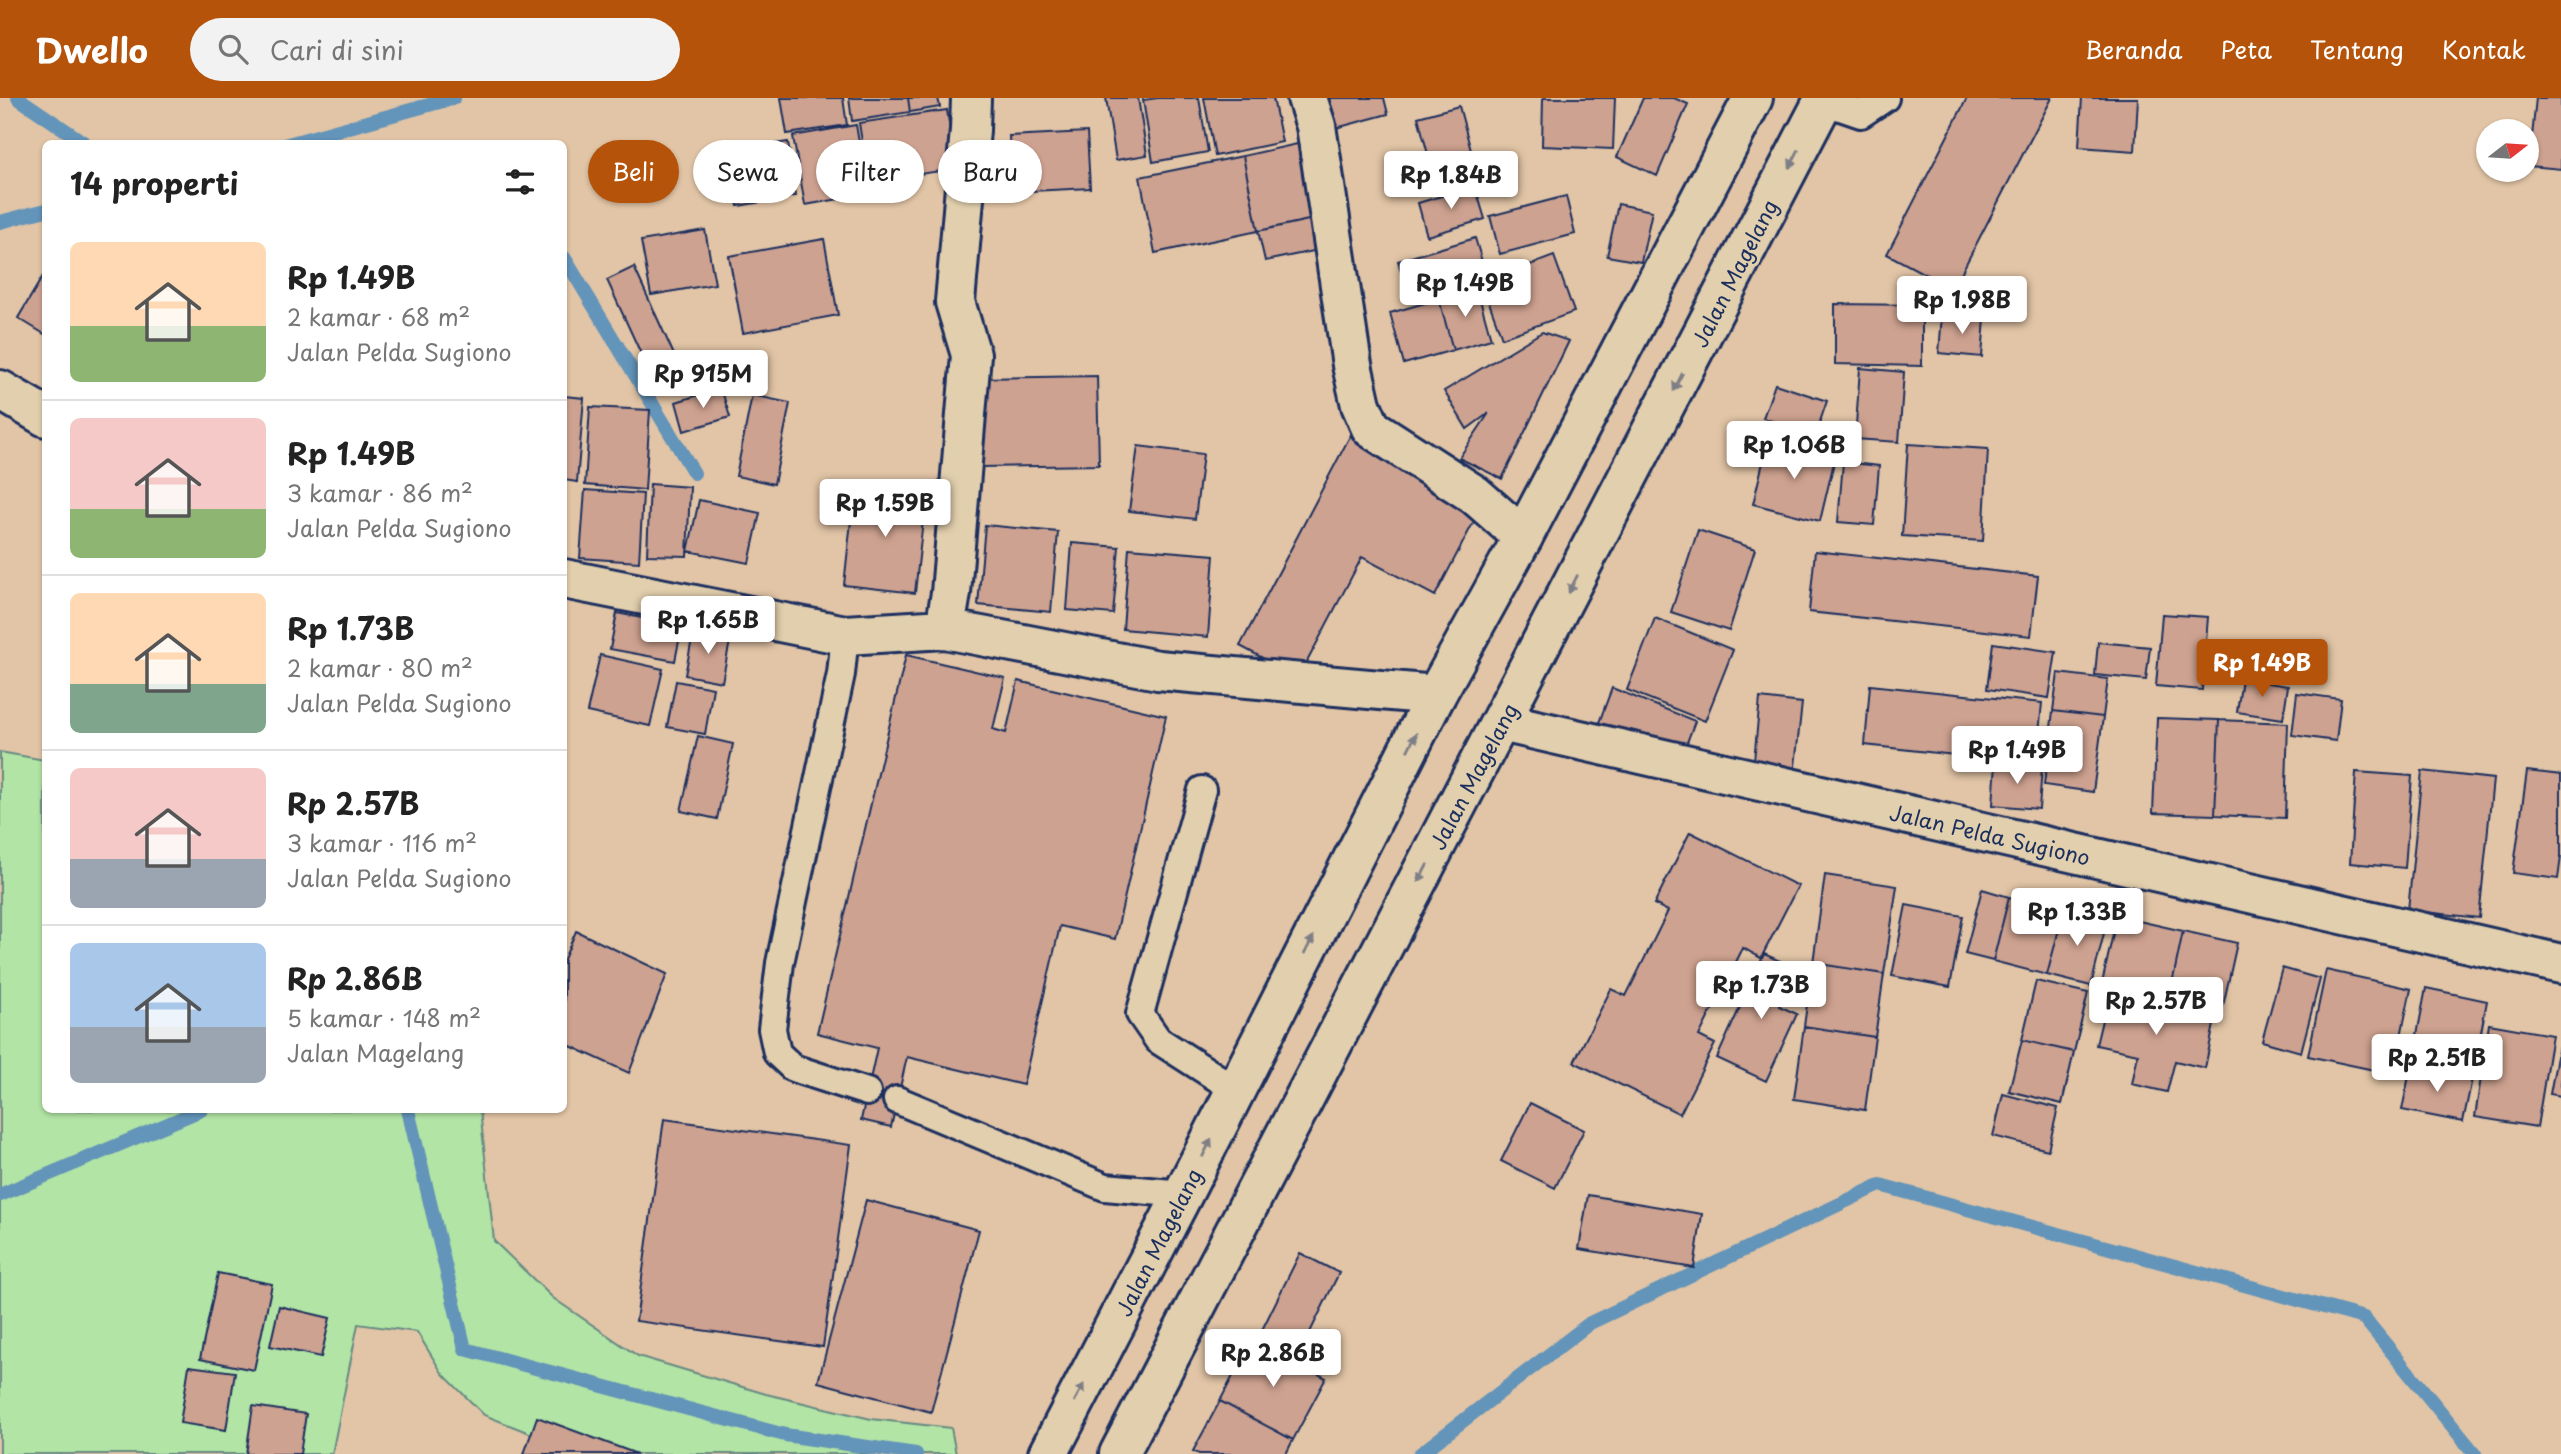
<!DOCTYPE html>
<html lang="id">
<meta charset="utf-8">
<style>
:root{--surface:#fff;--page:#f2f2f2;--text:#222;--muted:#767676;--line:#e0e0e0;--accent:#b45309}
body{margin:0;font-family:"Playpen Sans",sans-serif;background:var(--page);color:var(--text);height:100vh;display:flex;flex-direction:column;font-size:26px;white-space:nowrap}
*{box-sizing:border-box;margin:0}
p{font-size:23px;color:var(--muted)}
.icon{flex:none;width:38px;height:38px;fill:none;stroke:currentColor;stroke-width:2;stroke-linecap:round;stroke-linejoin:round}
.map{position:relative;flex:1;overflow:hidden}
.drawer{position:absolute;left:42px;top:42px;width:525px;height:973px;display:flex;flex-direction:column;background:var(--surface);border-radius:10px;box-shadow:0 2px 5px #0004}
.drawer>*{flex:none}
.top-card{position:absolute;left:588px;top:42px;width:665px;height:63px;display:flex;gap:14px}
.needle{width:46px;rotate:73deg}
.tools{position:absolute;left:2476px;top:21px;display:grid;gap:14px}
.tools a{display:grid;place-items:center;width:63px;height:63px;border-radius:50%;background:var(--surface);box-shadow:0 2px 5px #0004;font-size:35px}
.price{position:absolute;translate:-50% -60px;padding:0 16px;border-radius:7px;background:#fff;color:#222;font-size:23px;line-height:46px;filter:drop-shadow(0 2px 4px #0008)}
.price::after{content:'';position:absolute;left:50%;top:42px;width:21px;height:16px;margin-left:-10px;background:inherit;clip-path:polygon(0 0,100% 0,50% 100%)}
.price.selected{background:var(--accent);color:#fff}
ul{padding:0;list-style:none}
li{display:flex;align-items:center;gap:21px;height:175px;padding:0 28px}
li+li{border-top:2px solid var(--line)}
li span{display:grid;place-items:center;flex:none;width:196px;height:140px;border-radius:10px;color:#555}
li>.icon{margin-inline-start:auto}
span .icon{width:84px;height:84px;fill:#fffc;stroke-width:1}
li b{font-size:30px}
h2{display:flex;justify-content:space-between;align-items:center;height:84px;padding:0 28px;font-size:30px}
.pill{padding:0 24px;border-radius:32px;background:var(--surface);box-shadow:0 2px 5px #0004;font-size:24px;line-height:63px}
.pill.selected{background:var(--accent);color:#fff}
header{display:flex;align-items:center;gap:42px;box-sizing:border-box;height:98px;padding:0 35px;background:var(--accent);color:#fff}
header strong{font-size:33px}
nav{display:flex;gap:38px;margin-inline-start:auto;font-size:24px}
.search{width:490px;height:63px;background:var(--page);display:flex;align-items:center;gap:18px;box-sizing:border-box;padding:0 24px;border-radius:38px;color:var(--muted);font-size:26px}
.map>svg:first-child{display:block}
.green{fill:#b2e4a5;stroke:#668a82;stroke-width:2}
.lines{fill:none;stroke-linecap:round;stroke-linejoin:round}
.stream{stroke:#6394b9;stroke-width:14}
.building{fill:#cea290;stroke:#1b2f5e;stroke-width:2}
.service-casing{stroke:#1b2f5e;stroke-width:32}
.minor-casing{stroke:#1b2f5e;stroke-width:44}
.trunk-casing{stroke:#1b2f5e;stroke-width:44}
.service{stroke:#e2cfad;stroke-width:26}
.minor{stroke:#e2cfad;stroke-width:38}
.trunk{stroke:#e2cfad;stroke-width:38}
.oneway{fill:#7e7f86}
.labels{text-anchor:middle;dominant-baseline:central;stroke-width:6;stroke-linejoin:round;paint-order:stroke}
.street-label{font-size:21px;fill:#1b2f5e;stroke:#e2cfad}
</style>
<header>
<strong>Dwello</strong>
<div class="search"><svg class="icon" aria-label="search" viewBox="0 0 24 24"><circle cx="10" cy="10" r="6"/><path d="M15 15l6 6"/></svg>Cari di sini</div>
<nav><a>Beranda</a><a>Peta</a><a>Tentang</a><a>Kontak</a></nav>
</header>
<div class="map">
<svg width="2561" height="1356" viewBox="0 0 2561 1356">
<rect width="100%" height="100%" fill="#e2c5a6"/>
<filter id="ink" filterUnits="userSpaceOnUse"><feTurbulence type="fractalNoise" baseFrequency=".0143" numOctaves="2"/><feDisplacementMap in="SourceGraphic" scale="14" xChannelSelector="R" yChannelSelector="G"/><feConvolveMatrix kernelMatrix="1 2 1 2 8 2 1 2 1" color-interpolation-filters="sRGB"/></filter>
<g filter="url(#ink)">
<path class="green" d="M 0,654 L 45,662 L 46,1012 L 480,1012 L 494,1143 L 553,1200 L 638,1258 L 766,1296 L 871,1321 L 951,1330 L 956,1356 L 583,1356 L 484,1317 L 442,1275 L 417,1234 L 358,1226 L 332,1356 L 0,1356 Z"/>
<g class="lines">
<path class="stream" d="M 18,0 L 86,46
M 288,46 L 454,0
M 0,124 L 46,112
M 564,159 L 694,375
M 408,1012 L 465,1251 L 785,1337 L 916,1356
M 0,1097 L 201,1012
M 1420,1356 L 1590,1225 L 1880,1087 L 2364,1220 L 2475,1356"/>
</g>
<path class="building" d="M 781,0 L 843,0 L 847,27 L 787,36 Z
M 849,0 L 908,0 L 910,14 L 852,23 Z
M 908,0 L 938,0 L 940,9 L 910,14 Z
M 1106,0 L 1138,0 L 1147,57 L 1116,62 Z
M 1158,0 L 1199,0 L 1208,54 L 1153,64 L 1143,2 Z
M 1204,0 L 1273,0 L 1282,44 L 1215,58 Z
M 1327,0 L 1384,0 L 1388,16 L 1336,30 Z
M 1543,0 L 1615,0 L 1613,51 L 1542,48 Z
M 1643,0 L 1674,0 L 1688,6 L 1657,78 L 1617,59 Z
M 1967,0 L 2052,0 L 1953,191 L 1887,156 Z
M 2082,0 L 2138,0 L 2135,53 L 2079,49 Z
M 2536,0 L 2561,0 L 2561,71 L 2529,68 Z
M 1459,8 L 1480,86 L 1439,97 L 1418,19 Z
M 947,12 L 956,71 L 868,83 L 859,25 Z
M 856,27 L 868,96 L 805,107 L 793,38 Z
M 1087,34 L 1090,90 L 1012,94 L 1009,38 Z
M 1311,43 L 1327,118 L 1258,133 L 1243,58 Z
M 788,44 L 796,98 L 738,108 L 729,53 Z
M 1243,58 L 1258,133 L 1155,155 L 1140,79 Z
M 1475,88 L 1485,121 L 1427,138 L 1418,105 Z
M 1566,98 L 1575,136 L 1500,156 L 1490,118 Z
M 1618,106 L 1652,113 L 1641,164 L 1607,158 Z
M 1327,118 L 1333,149 L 1265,163 L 1258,133 Z
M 705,132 L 715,186 L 651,197 L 641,143 Z
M 1475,140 L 1487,180 L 1410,203 L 1398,163 Z
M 824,141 L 838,217 L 743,235 L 729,158 Z
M 1554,158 L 1574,214 L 1502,240 L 1482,185 Z
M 634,169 L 675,259 L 648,271 L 607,182 Z
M 46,173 L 46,237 L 18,220 Z
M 1477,191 L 1491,241 L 1453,252 L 1439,201 Z
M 1439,201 L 1453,252 L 1404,266 L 1390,215 Z
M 1835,206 L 1922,207 L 1922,268 L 1835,266 Z
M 1942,216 L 1985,220 L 1982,259 L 1939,255 Z
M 1542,234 L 1569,243 L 1502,381 L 1459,360 L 1489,315 L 1467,331 L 1444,293 Z
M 1860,270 L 1904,274 L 1899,344 L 1855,341 Z
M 1097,278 L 1099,367 L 980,369 L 978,280 Z
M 1775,286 L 1827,303 L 1815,338 L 1763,320 Z
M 721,290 L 730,319 L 684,333 L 676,304 Z
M 752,297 L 790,305 L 774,386 L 736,378 Z
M 564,298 L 584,300 L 577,384 L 564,382 Z
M 590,309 L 650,312 L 645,392 L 585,387 Z
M 1350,338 L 1482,408 L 1435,498 L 1362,459 L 1299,579 L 1240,548 Z
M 1768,343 L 1835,360 L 1820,423 L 1753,406 Z
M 1908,346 L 1988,351 L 1983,443 L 1902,438 Z
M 1138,348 L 1203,356 L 1195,421 L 1129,413 Z
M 1843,364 L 1879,368 L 1874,427 L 1838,424 Z
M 650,386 L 690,389 L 687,458 L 647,457 Z
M 855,386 L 926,395 L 915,495 L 844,487 Z
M 585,392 L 643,396 L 639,464 L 580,460 Z
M 699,402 L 760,415 L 749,465 L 688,453 Z
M 985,427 L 1058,434 L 1051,514 L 978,507 Z
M 1698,432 L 1755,451 L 1729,533 L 1671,514 Z
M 1072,445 L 1119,449 L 1113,516 L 1067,512 Z
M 1129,450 L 1214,457 L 1208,539 L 1123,531 Z
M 1815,453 L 2038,478 L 2031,538 L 1809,514 Z
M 617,515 L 682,528 L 675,563 L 610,551 Z
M 2162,516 L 2208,519 L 2202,592 L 2156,588 Z
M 1655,520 L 1733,552 L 1705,623 L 1627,592 Z
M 694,531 L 731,538 L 722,584 L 685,577 Z
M 2098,544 L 2150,549 L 2146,582 L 2095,577 Z
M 1993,545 L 2056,554 L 2049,600 L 1987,591 Z
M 600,557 L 663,571 L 650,628 L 587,614 Z
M 906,557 L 1005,580 L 993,631 L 1006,635 L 1018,583 L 1166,618 L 1115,841 L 1060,828 L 1023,987 L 907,959 L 891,1029 L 861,1022 L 877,950 L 817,935 Z
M 2058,575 L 2108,581 L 2103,619 L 2053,613 Z
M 2242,581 L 2288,588 L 2283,621 L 2237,614 Z
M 676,583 L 713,590 L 705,636 L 667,629 Z
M 1870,587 L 2042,605 L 2036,666 L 1865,647 Z
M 1612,590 L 1695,623 L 1680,663 L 1597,630 Z
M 2297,595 L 2341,601 L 2336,643 L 2292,637 Z
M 1760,600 L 1802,605 L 1794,677 L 1753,673 Z
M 2053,613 L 2103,619 L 2093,694 L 2044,687 Z
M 2157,620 L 2219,622 L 2215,717 L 2153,715 Z
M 2219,622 L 2288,625 L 2285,720 L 2215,717 Z
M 698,638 L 733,646 L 717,721 L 681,713 Z
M 1996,665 L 2042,669 L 2039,711 L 1993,707 Z
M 2422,673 L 2493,681 L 2479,820 L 2408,812 Z
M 2527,673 L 2561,677 L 2561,759 L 2558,781 L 2513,775 Z
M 2356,674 L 2412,678 L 2405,770 L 2350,765 Z
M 1690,734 L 1798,788 L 1761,860 L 1743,850 L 1699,938 L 1715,946 L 1680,1016 L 1574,964 L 1611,891 L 1626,898 L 1668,813 L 1654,806 Z
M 1825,777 L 1897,788 L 1884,876 L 1813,865 Z
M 1982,791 L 2009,799 L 1993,863 L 1965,856 Z
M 2009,799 L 2064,812 L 2047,877 L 1993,863 Z
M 1906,807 L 1963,818 L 1950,889 L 1892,878 Z
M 2064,812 L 2107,823 L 2091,888 L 2047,877 Z
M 2117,818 L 2183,833 L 2168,905 L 2101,890 Z
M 576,833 L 667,876 L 629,975 L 564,945 L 564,861 Z
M 2183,833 L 2237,845 L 2221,917 L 2168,905 Z
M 1764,856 L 1796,870 L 1779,908 L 1797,916 L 1766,983 L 1717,960 Z
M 1813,865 L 1884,876 L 1875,939 L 1804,928 Z
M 2282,870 L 2320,881 L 2301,954 L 2262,943 Z
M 2326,872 L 2411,891 L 2393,976 L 2308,958 Z
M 2036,883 L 2088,895 L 2074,954 L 2022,942 Z
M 2426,890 L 2487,903 L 2472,981 L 2411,968 Z
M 2109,893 L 2216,917 L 2205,970 L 2175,963 L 2167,994 L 2132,986 L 2138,956 L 2096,947 Z
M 2489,926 L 2552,937 L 2537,1029 L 2475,1019 Z
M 1804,928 L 1875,939 L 1865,1012 L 1794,1001 Z
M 2561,937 L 2561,998 L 2550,996 Z
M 2022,942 L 2074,954 L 2062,1006 L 2009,993 Z
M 2411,968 L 2472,981 L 2463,1024 L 2402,1012 Z
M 2003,996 L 2058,1010 L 2048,1052 L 1993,1038 Z
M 1530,1005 L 1584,1032 L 1555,1090 L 1501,1063 Z
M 664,1021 L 851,1047 L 823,1249 L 636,1223 Z
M 1588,1097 L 1702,1116 L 1694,1170 L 1579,1151 Z
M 866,1102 L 979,1132 L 931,1314 L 818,1284 Z
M 1300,1155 L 1339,1175 L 1298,1259 L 1258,1240 Z
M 218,1175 L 272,1186 L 254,1272 L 200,1261 Z
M 279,1208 L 330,1220 L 321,1259 L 270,1248 Z
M 1252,1241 L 1326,1280 L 1293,1342 L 1220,1303 Z
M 189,1268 L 235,1274 L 226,1332 L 180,1325 Z
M 1220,1303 L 1293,1342 L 1286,1356 L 1199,1356 L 1193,1353 Z
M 253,1308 L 306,1316 L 300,1356 L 246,1356 Z
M 537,1319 L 637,1356 L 524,1356 Z"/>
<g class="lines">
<g class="service-casing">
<path id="service" d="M 1823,3 L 1861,16 L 1885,0
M 845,537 L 841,576 L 780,865 L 772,931 L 777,955 L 793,970 L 867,994
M 1202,692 L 1140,916 L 1158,942 L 1236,992
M 897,1002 L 1105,1089 L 1183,1096"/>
</g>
<g class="minor-casing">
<path id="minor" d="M 1307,0 L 1316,28 L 1352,267 L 1361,307 L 1371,330 L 1475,397 L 1523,439
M 0,292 L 46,319
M 564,481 L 845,537 L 945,531 L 1158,572 L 1436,597
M 945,531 L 951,495 L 971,257 L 955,204 L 970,32 L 971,0
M 1501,624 L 2561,866"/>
</g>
<g class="trunk-casing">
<path id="trunk" d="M 1048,1356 L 1183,1096 L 1436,597 L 1523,439 L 1753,0
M 1119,1356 L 1825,0"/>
</g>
<use href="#service" class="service"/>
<use href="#minor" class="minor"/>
<use href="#trunk" class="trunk"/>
</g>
<defs><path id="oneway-solid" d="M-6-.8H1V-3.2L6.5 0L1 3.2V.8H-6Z" transform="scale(1.75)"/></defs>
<g class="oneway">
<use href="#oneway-solid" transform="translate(1794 61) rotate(117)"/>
<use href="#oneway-solid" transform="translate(1678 284) rotate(117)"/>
<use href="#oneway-solid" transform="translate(1573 486) rotate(117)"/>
<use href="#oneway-solid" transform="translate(1412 644) rotate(-63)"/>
<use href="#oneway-solid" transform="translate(1423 775) rotate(118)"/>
<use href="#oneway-solid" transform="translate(1309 847) rotate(-63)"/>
<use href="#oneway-solid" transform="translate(1207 1050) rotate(-63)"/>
<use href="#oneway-solid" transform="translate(1079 1295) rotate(-62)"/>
</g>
</g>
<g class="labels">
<g class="street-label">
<text transform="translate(1734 175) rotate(-63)">Jalan Magelang</text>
<text transform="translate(1473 678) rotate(-62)">Jalan Magelang</text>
<text transform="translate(1990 736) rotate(13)">Jalan Pelda Sugiono</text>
<text transform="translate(1158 1144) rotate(-63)">Jalan Magelang</text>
</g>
</g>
</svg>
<div class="tools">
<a><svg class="needle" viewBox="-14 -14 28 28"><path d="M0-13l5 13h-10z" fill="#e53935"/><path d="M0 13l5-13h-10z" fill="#767676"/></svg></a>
</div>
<b class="price" style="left:1451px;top:113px">Rp 1.84B</b>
<b class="price" style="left:1465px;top:221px">Rp 1.49B</b>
<b class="price" style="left:1962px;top:238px">Rp 1.98B</b>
<b class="price" style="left:703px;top:312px">Rp 915M</b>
<b class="price" style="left:1794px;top:383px">Rp 1.06B</b>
<b class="price" style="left:885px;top:441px">Rp 1.59B</b>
<b class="price" style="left:708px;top:558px">Rp 1.65B</b>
<b class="price selected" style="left:2262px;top:601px">Rp 1.49B</b>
<b class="price" style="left:2017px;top:688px">Rp 1.49B</b>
<b class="price" style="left:2077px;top:850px">Rp 1.33B</b>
<b class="price" style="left:1761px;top:923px">Rp 1.73B</b>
<b class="price" style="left:2156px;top:939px">Rp 2.57B</b>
<b class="price" style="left:2437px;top:996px">Rp 2.51B</b>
<b class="price" style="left:1273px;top:1291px">Rp 2.86B</b>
<div class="top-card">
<a class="pill selected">Beli</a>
<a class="pill">Sewa</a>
<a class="pill">Filter</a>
<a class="pill">Baru</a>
</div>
<section class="drawer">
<h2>14 properti<svg class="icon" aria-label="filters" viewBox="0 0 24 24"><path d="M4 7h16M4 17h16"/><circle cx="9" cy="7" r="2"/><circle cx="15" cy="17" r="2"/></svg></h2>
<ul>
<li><span style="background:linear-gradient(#ffd9b3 60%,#8fb573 0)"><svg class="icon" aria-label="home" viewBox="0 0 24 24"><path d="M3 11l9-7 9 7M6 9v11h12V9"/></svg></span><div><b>Rp 1.49B</b><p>2 kamar · 68 m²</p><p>Jalan Pelda Sugiono</p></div></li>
<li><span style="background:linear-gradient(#f6c9c9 65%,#8fb573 0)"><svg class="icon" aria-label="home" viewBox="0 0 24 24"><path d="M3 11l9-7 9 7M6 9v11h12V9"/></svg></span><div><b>Rp 1.49B</b><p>3 kamar · 86 m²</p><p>Jalan Pelda Sugiono</p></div></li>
<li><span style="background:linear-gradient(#ffd9b3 65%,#7fa58c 0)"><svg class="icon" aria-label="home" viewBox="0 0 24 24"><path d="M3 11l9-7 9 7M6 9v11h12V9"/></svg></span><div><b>Rp 1.73B</b><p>2 kamar · 80 m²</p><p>Jalan Pelda Sugiono</p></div></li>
<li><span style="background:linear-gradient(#f6c9c9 65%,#9aa5b1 0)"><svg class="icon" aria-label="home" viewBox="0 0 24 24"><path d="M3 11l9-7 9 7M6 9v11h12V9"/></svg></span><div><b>Rp 2.57B</b><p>3 kamar · 116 m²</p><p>Jalan Pelda Sugiono</p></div></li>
<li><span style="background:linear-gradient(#a9c7e8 60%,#9aa5b1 0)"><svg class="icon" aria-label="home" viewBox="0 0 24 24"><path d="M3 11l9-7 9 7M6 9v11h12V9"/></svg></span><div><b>Rp 2.86B</b><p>5 kamar · 148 m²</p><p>Jalan Magelang</p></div></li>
</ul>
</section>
</div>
